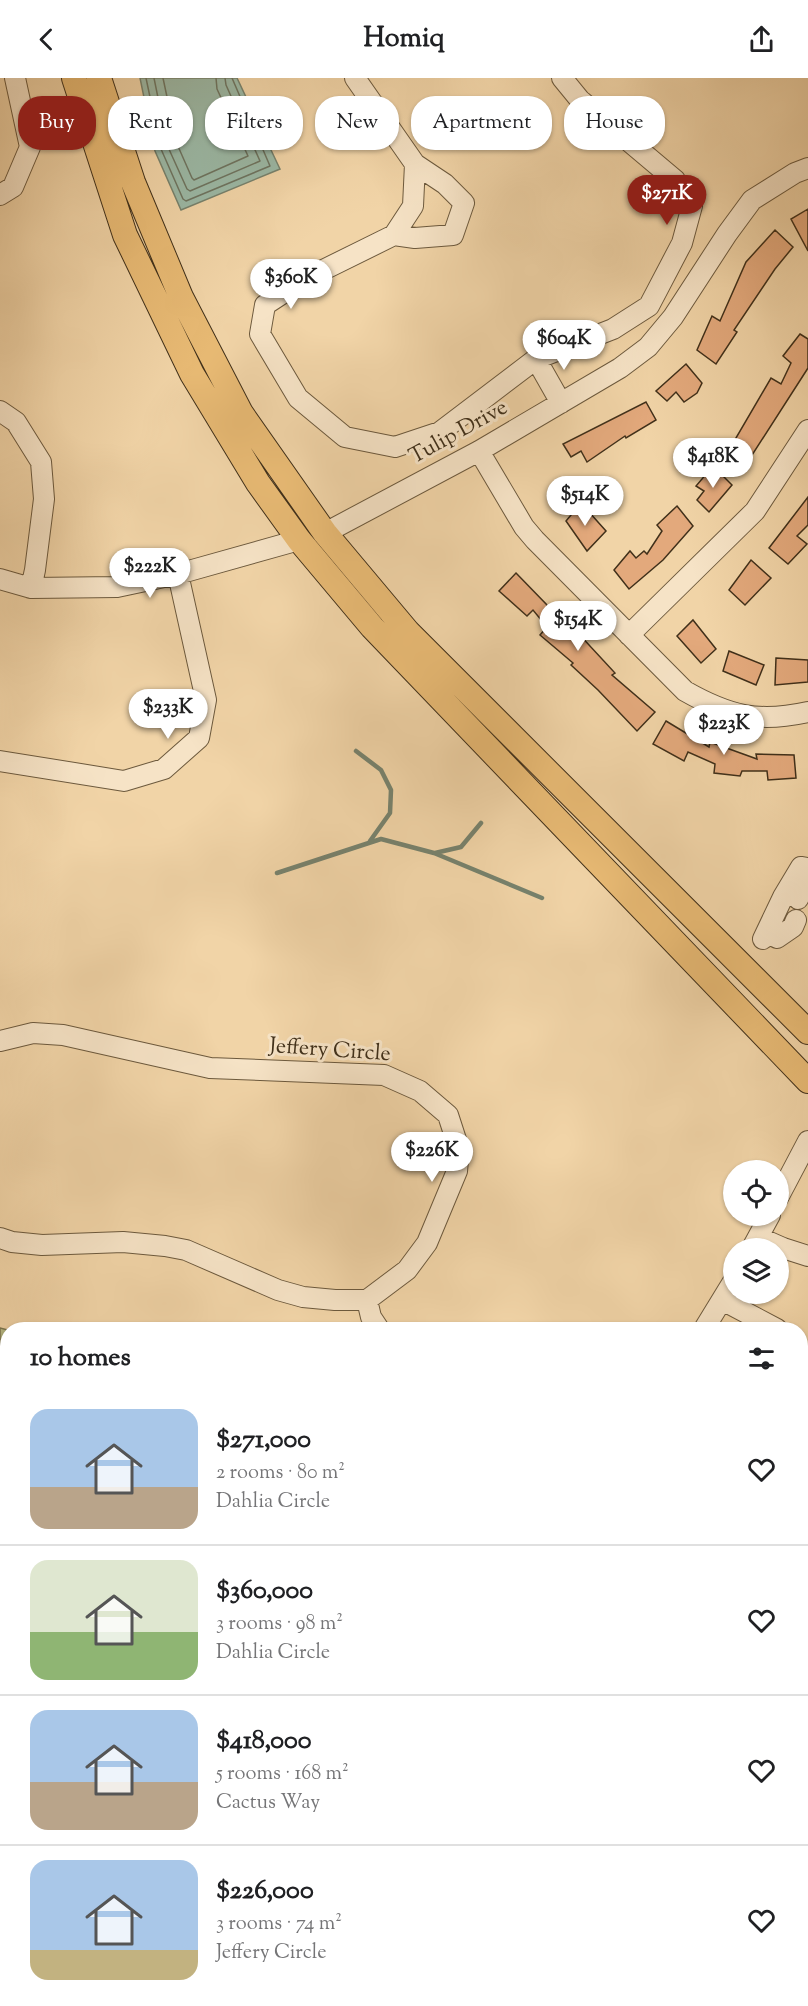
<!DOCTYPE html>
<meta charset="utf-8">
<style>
:root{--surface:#fff;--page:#f6f6f6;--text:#202124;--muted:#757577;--line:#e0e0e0;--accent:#8f2418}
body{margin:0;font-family:"Sorts Mill Goudy",serif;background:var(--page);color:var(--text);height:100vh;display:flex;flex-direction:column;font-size:22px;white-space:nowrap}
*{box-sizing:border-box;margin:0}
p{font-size:20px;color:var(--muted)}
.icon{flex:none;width:33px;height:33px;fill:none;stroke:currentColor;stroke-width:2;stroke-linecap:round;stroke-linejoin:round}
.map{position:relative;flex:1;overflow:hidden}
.panel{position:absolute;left:0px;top:1244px;width:808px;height:686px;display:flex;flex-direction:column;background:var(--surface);border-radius:24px 24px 0 0;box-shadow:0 2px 4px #0004}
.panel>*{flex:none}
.guide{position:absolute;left:18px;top:18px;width:772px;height:54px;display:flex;gap:12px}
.controls{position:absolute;left:723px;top:1082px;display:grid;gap:12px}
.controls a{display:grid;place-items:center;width:66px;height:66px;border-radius:50%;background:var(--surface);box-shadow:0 2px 4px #0004;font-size:30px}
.price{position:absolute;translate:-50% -51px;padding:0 14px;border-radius:21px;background:#fff;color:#222;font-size:20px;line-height:39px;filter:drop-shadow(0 2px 3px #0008)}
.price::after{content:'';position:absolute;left:50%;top:36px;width:18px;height:14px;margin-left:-9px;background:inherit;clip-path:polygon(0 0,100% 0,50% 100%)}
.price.on{background:var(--accent);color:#fff}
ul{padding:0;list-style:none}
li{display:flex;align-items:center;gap:18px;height:150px;padding:0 30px}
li+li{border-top:2px solid var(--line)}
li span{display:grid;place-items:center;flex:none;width:168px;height:120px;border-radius:18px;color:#555}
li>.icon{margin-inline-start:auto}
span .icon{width:72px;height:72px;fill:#fffc;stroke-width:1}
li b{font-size:26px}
h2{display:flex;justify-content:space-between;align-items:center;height:72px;padding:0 30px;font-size:26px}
.chip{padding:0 21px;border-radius:24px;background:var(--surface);box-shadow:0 2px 4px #0004;font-size:21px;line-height:54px}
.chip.on{background:var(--accent);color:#fff}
header{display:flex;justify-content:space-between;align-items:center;height:78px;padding:0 30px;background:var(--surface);font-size:27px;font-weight:700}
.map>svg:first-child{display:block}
.green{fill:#b9bd88;stroke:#7c7651;stroke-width:1.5}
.water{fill:#9bb8a5;stroke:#77826d;stroke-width:1.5}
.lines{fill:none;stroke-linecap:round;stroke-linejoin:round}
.shore{stroke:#6e7460;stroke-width:1.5}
.stream{stroke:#77826d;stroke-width:4.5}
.building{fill:#e3a97c;stroke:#40301a;stroke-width:1.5}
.minor-casing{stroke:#6c593d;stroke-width:22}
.major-casing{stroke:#40301a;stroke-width:26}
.minor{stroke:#f6e3c6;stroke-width:20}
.major{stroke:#e8ba74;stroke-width:24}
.labels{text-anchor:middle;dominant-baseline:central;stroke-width:6;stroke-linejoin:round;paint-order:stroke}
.street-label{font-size:22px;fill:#40301a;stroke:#f6e3c6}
</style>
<header><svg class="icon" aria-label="back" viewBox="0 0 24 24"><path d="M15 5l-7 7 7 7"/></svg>Homiq<svg class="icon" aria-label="share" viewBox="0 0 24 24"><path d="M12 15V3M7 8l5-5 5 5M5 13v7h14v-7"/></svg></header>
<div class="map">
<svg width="808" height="1928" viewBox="0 0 808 1928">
<rect width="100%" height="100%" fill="#f1d4a7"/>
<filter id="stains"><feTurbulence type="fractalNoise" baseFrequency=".00333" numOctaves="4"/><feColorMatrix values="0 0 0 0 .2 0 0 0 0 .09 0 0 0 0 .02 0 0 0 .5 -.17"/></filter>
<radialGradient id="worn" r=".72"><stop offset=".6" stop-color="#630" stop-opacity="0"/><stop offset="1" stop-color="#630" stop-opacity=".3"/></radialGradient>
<path class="green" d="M 0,1250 L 8,1252 L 7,1500 L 0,1499 Z"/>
<path class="water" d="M 140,0 L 237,0 L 280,91 L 181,132 L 155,73 Z"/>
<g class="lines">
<path class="shore" d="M 146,0 L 161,71 L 183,121 L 186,123 L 270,88 L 232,0
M 154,0 L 168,69 L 187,111 L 190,113 L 260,83 L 226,7 L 225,0
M 163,0 L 177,66 L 192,100 L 194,102 L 248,78 L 217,11 L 216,0"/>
<path class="stream" d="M 356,673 L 381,692 L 391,712 L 390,735 L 370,763
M 435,775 L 461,769 L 481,745
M 277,795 L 381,761 L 434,775 L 542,820"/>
</g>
<path class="building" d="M 808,131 L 808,173 L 791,141 Z
M 775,152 L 793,169 L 775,191 L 734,252 L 737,254 L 716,286 L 697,272 L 712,238 L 720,243 L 746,184 Z
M 800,256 L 808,261 L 808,290 L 745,388 L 726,377 L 771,300 L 781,306 L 791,285 L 783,278 Z
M 686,286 L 702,305 L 697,315 L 684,324 L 676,314 L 667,323 L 656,313 Z
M 646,324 L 656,342 L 626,360 L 625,358 L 587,384 L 581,373 L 571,379 L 563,366 Z
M 713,388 L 732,407 L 709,434 L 697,422 L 704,413 L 696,408 Z
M 808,419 L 808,447 L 797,458 L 807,466 L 788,486 L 769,470 Z
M 581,425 L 606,453 L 587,473 L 566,443 Z
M 677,428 L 693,448 L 663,482 L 629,511 L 614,492 L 630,473 L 636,480 L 644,473 L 647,476 L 662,453 L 657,447 Z
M 751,482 L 771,500 L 745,527 L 729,512 Z
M 516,495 L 550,530 L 552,527 L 615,595 L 612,597 L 655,634 L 637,653 L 598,612 L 571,587 L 573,585 L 540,557 L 547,549 L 533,532 L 527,538 L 499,513 Z
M 693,542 L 716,571 L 701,585 L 677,558 Z
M 729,573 L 764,587 L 756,607 L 723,593 Z
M 776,580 L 808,582 L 808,604 L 775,607 Z
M 666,643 L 709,669 L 710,664 L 757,681 L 756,676 L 794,677 L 796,700 L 768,702 L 767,693 L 742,693 L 740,698 L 714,695 L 715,686 L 688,674 L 684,683 L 653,666 Z"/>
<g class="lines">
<g class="minor-casing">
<path id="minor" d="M 355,0 L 415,86 L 413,128 L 394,157 L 303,202 L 265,227 L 260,256 L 298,320 L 345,359 L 395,369 L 440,354 L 536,281 L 613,251 L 649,228 L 682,165 L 692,128 L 675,102 L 580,22 L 562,0
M 0,117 L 13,109 L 30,69 L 15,0
M 394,157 L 415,160 L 453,157 L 464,125 L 445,106 L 415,86
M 536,281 L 561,325
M 0,333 L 16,344 L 41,384 L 44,421 L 35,492 L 31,510
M 479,373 L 524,449 L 535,462 L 685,613 C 729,638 758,645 808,634
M 325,455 L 479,373 L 620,290 L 648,269 L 673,239 L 727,156 L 752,122 L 795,95 L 808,90
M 0,501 L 31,510 L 117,509 L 178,496 L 299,462
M 629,557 L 755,433 L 808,352
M 0,683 L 124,703 L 164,691 L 199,660 L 206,622 L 178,496
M 798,821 L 808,802
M 777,860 L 793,849 L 796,842
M 763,861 L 783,819 L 801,789 L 808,790
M 0,963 L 33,955 L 63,957 L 210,990 L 384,997 L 420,1013 L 448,1037 L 459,1071 L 457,1093 L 427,1165 L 407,1192 L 367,1222 L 335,1222 L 303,1219 L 278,1212 L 186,1172 L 165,1168 L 123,1164 L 42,1167 L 12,1164 L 0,1160
M 778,1120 L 808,1063
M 758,1159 L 783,1170 L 808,1178
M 752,1170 L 770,1137
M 367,1222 L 371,1239 L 379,1251
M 722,1222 L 777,1251
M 704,1251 L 734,1202
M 0,1629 L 8,1626
M 0,1669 L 8,1685
M 0,1710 L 8,1693
M 801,1786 L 808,1790
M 0,1799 L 8,1802
M 801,1907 L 808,1898
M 249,1922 L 254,1928
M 278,1922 L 285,1928
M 34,1928 L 38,1922
M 338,1928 L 341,1922
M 772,1928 L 781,1922"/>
</g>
<g class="major-casing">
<path id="major" d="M 74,0 L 125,157 L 192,296 L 258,405 L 299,462 L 372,549 L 808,1003
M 99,0 L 133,104 L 181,219 L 241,335 L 325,455 L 408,554 L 808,954"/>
</g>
<use href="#minor" class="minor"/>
<use href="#major" class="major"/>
</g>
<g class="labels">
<g class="street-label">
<text transform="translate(459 355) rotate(-29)">Tulip Drive</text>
<text transform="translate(330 973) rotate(4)">Jeffery Circle</text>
</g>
</g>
<rect width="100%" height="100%" filter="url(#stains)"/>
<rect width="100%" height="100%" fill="url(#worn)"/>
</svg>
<div class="controls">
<a><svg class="icon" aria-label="locate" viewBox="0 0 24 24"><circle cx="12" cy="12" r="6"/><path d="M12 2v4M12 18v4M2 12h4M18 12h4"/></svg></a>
<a><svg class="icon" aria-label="layers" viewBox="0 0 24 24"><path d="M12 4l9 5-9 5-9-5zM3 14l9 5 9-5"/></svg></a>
</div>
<b class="price on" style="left:667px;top:148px">$271K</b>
<b class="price" style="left:291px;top:232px">$360K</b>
<b class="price" style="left:564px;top:293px">$604K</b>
<b class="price" style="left:713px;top:411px">$418K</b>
<b class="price" style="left:585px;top:449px">$514K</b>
<b class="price" style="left:150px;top:521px">$222K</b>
<b class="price" style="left:578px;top:574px">$154K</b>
<b class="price" style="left:168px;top:662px">$233K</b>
<b class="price" style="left:724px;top:678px">$223K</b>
<b class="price" style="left:432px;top:1105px">$226K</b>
<div class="guide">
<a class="chip on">Buy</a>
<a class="chip">Rent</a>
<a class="chip">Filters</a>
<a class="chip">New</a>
<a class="chip">Apartment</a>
<a class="chip">House</a>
</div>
<section class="panel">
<h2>10 homes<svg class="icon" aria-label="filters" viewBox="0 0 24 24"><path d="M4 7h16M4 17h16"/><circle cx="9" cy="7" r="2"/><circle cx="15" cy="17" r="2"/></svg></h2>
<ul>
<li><span style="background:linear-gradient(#a9c7e8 65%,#b9a48a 0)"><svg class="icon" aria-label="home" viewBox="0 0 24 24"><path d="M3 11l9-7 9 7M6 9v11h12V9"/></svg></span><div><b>$271,000</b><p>2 rooms · 80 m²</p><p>Dahlia Circle</p></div><svg class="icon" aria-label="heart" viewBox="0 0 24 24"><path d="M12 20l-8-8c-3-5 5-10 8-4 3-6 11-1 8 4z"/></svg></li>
<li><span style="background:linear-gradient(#dfe7d0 60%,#8fb573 0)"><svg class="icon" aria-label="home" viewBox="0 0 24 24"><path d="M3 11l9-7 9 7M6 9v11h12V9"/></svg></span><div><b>$360,000</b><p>3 rooms · 98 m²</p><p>Dahlia Circle</p></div><svg class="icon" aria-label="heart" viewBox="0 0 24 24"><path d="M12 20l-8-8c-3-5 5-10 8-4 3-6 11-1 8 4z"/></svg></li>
<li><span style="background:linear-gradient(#a9c7e8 60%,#b9a48a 0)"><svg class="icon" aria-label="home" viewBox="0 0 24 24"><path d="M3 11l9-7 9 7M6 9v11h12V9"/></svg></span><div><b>$418,000</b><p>5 rooms · 168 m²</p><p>Cactus Way</p></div><svg class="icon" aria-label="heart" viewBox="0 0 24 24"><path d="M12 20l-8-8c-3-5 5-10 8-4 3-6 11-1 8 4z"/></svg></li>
<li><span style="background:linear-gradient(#a9c7e8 75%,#c2b280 0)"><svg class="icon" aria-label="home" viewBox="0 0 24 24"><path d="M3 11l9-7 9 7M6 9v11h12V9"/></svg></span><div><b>$226,000</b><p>3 rooms · 74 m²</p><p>Jeffery Circle</p></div><svg class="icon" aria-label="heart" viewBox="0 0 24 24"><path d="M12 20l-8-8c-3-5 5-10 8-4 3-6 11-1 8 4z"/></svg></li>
</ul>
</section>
</div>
